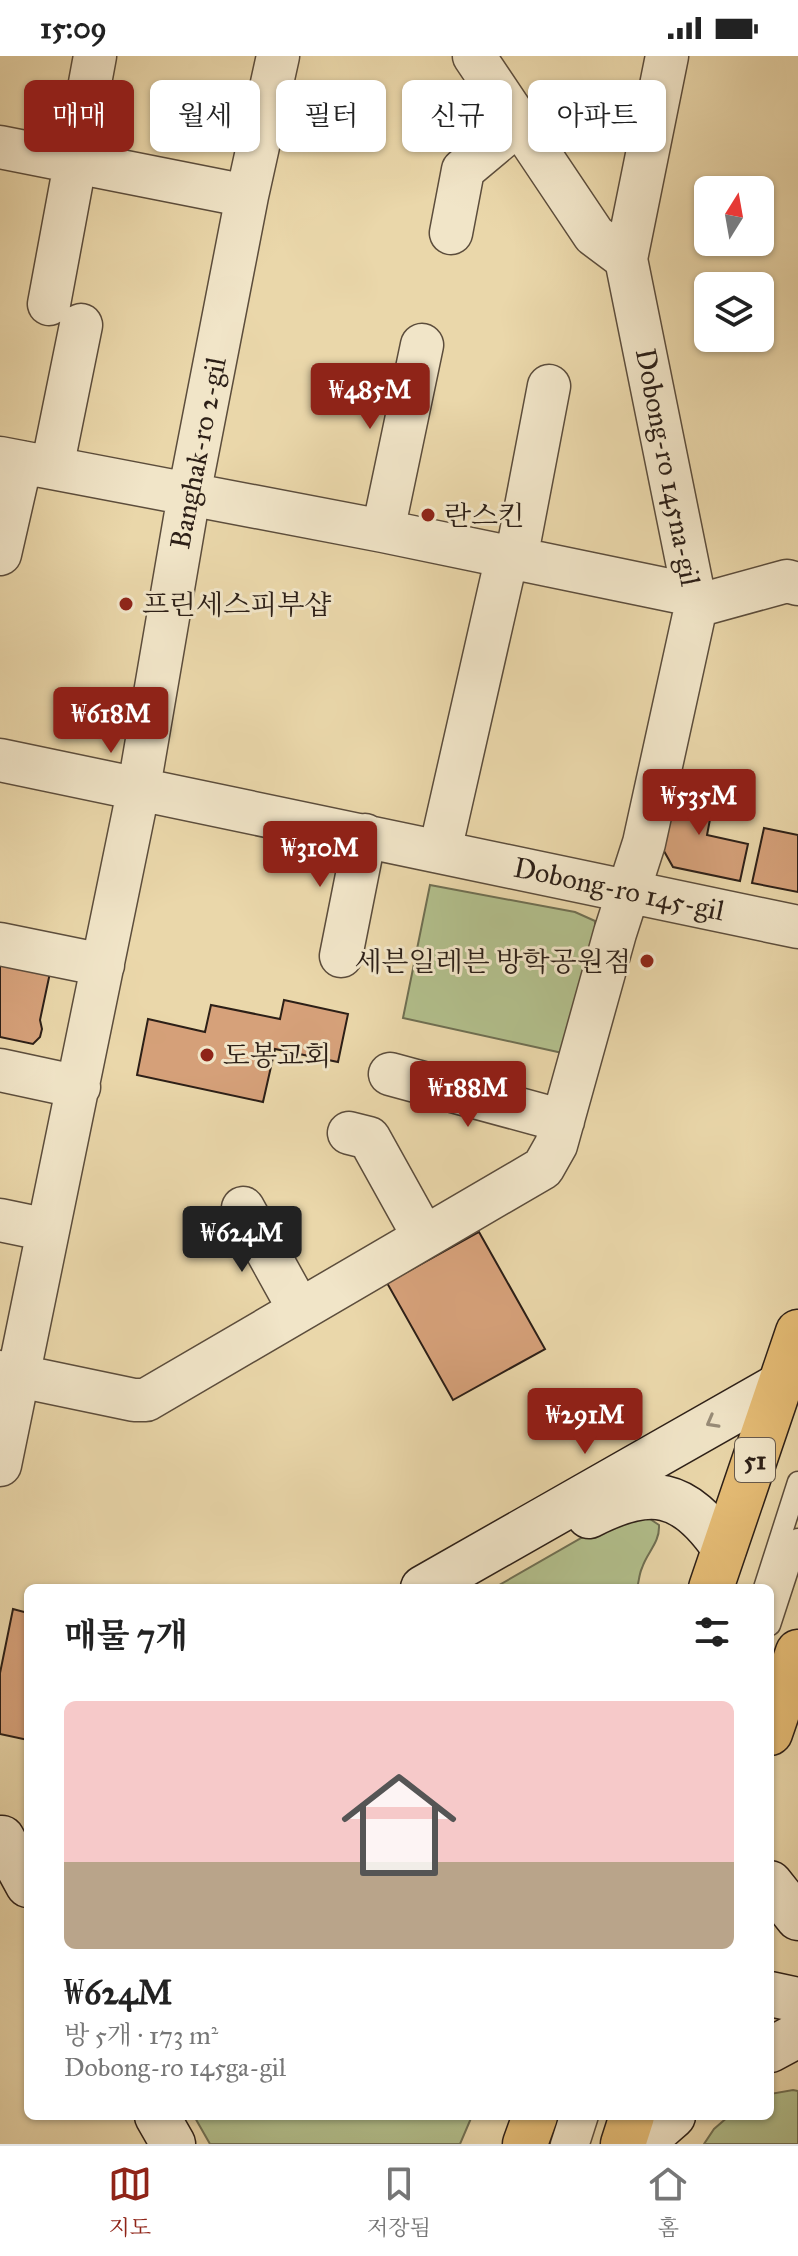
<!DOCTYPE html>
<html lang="ko">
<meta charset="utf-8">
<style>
:root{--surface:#fff;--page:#f6f6f6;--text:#222;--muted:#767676;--line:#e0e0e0;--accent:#8f2418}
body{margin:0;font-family:"IM FELL Great Primer","Noto Serif KR",serif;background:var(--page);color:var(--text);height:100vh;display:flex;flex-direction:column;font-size:30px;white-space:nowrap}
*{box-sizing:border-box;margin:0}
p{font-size:26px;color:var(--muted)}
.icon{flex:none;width:44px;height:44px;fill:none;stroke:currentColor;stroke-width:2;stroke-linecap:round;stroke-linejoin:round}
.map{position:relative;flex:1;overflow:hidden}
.details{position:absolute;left:24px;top:1528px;width:750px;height:536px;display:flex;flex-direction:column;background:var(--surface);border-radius:12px;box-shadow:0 2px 6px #0004}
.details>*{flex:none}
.top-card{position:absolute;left:24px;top:24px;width:750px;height:72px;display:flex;gap:16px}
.needle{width:52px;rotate:11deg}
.buttons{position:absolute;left:694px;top:120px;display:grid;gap:16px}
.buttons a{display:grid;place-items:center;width:80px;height:80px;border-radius:12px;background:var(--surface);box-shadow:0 2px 6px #0004;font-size:40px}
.price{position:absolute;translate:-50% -68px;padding:0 18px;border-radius:8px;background:var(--accent);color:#fff;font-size:26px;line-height:52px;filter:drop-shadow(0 2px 4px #0008)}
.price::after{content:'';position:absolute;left:50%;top:48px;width:24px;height:18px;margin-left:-12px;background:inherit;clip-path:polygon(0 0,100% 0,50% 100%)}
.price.active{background:#222;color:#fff}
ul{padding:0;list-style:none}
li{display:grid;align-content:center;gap:16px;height:424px;padding:0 40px}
li span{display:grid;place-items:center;height:248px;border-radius:12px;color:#555}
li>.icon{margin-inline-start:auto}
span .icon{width:144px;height:144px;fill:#fffc;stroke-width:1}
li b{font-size:34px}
h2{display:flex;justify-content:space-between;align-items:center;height:96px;padding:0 40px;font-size:34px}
.chip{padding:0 28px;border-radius:12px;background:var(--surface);box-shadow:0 2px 6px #0004;font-size:28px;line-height:72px}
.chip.active{background:var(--accent);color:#fff}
.status{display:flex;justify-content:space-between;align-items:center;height:56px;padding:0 40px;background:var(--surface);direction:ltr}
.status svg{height:22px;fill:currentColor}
.tab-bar{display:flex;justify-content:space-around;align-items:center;height:112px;border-top:2px solid var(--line);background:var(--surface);font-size:22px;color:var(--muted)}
.tab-bar a{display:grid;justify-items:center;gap:4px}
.tab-bar .active{color:var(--accent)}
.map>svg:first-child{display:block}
.green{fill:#b2bf8c;stroke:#6f6f52;stroke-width:2}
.building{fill:#d6a17a;stroke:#2c1f17;stroke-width:2}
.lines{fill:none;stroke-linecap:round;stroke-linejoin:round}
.service-casing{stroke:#5c4d3c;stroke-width:23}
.minor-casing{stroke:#5c4d3c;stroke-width:45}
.secondary-casing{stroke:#2c1f17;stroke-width:47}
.primary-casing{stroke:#2c1f17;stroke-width:47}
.service{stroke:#f1e5c8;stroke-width:20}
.minor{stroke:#f1e5c8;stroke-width:42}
.secondary{stroke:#f1e5c8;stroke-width:44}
.primary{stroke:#e5bc75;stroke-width:44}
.oneway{stroke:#988c78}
.poi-dot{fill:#8f2418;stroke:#f1e5c8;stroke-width:3}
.labels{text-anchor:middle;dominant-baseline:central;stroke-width:6;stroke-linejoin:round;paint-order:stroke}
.shield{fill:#f1e5c8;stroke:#675a4c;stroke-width:2}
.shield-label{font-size:26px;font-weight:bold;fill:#2c1f17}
.street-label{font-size:28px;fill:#2c1f17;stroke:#f1e5c8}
.poi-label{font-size:28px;fill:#2c1f17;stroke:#f1e5c8;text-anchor:start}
</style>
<div class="status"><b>15:09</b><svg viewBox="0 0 49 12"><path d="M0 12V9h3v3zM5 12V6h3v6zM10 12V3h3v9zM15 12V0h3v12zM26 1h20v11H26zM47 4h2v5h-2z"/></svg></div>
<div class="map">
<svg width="798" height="2088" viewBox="0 0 798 2088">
<rect width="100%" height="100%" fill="#ead7aa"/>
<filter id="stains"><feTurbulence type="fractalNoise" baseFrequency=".0025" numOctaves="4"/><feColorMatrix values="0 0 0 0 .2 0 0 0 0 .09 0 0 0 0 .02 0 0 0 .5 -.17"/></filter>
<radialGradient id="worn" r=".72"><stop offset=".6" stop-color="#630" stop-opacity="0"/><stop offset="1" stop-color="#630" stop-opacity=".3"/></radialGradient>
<path class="green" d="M 430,829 L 575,856 L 595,865 L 595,875 L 567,998 L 403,962 Z
M 647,1461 L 659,1469 C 660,1487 647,1496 642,1512 C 639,1518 639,1526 637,1532 L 494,1532 L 609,1466 Z
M 793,2034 L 798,2035 L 798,2088 L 704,2088 L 714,2073 L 729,2060 L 770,2060 L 770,2038 Z
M 194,2060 L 472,2060 L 460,2088 L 210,2088 Z"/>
<path class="building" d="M 673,728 L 715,737 L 707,779 L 748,788 L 740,825 L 673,811 L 660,788 Z
M 764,772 L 798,779 L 798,836 L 752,827 Z
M 0,901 L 51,912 L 40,964 L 42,973 L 40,981 L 33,988 L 0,981 Z
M 284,944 L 348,958 L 338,1006 L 275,993 L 263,1046 L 137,1019 L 148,963 L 205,976 L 211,949 L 280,963 Z
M 479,1176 L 545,1293 L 453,1344 L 387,1227 Z
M 13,1553 L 28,1557 L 28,1684 L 0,1678 L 0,1617 Z"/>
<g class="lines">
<g class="service-casing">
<path id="service" d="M 764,1532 L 798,1426
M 770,1569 L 798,1483
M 561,2088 L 570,2060
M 579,2088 L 588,2060"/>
</g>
<g class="minor-casing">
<path id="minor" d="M 0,91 L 247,140
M 451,177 L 463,114 L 519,67
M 626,203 L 667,0
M 49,248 L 95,0
M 0,402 L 383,475 L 693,539
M 52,412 L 81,269
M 383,475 L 422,289
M 0,498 L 21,406
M 516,503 L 549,330
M 696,550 L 787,525 L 798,528
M 0,704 L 798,871
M 440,795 L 507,500
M 0,888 L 103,909
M 341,900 L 365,779
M 0,1014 L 79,1031
M 390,1018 L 563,1065
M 349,1077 L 369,1082 L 424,1181
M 243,1152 L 299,1253
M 0,1164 L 48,1174
M 0,1316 L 134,1344 L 146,1344 L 543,1112 L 556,1089 L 615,877 L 644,787 L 696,550 L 626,203 L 594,179 L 474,0
M 0,1409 L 139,731 L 189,439 L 247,140 L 278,0"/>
</g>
<g class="secondary-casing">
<path id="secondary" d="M 589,1460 C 651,1428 684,1434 724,1492
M 423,1532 L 780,1329
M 2,1782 L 28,1829
M 770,1827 L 798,1862
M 770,1938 L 798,1944
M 770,1994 L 798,1979
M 157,2060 L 173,2088
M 641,2088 L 673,2060"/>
</g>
<g class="primary-casing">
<path id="primary" d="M 711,1532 L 798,1276
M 770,1677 L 798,1596
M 525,2088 L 535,2060
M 623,2088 L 632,2060"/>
</g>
<use href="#service" class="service"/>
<use href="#minor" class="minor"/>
<use href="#secondary" class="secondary"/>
<use href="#primary" class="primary"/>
</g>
<defs><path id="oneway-chevron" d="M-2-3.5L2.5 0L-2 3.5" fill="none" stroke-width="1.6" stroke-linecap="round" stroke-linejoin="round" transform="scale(2)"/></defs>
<use class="oneway" href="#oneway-chevron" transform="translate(712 1366) rotate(151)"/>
<g class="poi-dot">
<circle cx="428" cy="459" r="8"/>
<circle cx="126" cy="548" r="8"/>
<circle cx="647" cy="905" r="8"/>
<circle cx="207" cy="999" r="8"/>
</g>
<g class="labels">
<rect class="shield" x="735" y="1382" width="40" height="44" rx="6"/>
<g class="shield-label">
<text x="755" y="1404">51</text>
</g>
<g class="street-label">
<text transform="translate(198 397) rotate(-79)">Banghak-ro 2-gil</text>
<text transform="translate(668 411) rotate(79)">Dobong-ro 145na-gil</text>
<text transform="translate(619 833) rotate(12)">Dobong-ro 145-gil</text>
</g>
<g class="poi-label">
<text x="444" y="459">란스킨</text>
<text x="142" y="548">프린세스피부샵</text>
<text x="631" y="905" text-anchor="end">세븐일레븐 방학공원점</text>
<text x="223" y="999">도봉교회</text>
</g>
</g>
<rect width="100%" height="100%" filter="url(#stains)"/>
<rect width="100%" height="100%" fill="url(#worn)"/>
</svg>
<div class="buttons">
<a><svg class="needle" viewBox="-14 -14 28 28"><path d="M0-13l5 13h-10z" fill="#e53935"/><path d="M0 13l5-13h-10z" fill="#767676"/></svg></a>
<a><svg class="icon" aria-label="layers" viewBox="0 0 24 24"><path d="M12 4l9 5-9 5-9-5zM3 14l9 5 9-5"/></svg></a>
</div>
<b class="price" style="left:370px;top:375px">₩485M</b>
<b class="price" style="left:111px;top:699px">₩618M</b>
<b class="price" style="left:699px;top:781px">₩535M</b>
<b class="price" style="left:320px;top:833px">₩310M</b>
<b class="price" style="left:468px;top:1073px">₩188M</b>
<b class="price active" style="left:242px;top:1218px">₩624M</b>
<b class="price" style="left:585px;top:1400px">₩291M</b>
<div class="top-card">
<a class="chip active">매매</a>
<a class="chip">월세</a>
<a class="chip">필터</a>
<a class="chip">신규</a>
<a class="chip">아파트</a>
</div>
<section class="details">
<h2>매물 7개<svg class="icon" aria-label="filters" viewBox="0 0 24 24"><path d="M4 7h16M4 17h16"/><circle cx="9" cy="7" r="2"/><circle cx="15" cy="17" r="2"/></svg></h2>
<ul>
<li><span style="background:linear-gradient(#f6c9c9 65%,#b9a48a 0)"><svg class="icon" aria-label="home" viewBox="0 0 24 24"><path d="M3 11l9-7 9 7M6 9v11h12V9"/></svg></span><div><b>₩624M</b><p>방 5개 · 173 m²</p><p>Dobong-ro 145ga-gil</p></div></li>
</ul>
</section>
</div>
<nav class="tab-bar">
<a class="active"><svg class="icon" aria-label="map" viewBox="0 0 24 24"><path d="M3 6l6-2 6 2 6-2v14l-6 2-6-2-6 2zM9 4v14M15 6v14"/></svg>지도</a>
<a><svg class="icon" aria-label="saved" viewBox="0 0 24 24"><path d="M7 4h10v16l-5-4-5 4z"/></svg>저장됨</a>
<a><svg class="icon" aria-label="home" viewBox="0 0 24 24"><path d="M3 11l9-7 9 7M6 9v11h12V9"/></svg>홈</a>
</nav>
